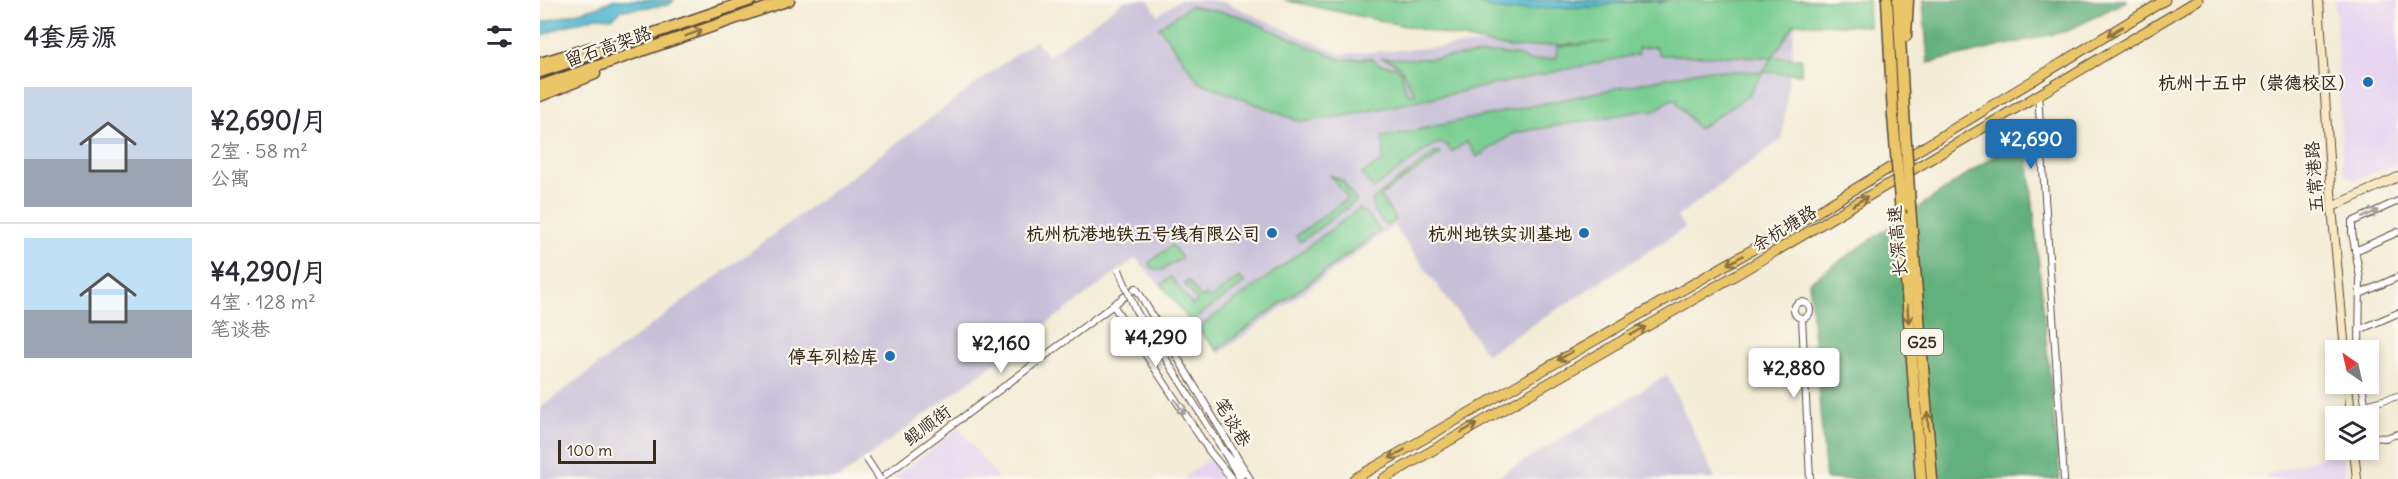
<!DOCTYPE html>
<html lang="zh">
<meta charset="utf-8">
<style>
:root{--surface:#fff;--page:#f7f7f7;--text:#2b2b33;--muted:#7c7c81;--line:#e1e1e2;--accent:#1f6fb2}
body{margin:0;font-family:Delius,"LXGW WenKai TC",sans-serif;background:var(--page);color:var(--text);height:100vh;display:flex;flex-direction:column;font-size:22px;white-space:nowrap}
*{box-sizing:border-box;margin:0}
p{font-size:20px;color:var(--muted)}
.icon{flex:none;width:33px;height:33px;fill:none;stroke:currentColor;stroke-width:2;stroke-linecap:round;stroke-linejoin:round}
.map{position:relative;flex:1;overflow:hidden}
.sheet{display:flex;flex-direction:column;background:var(--surface);width:540px}
.sheet>*{flex:none}
.needle{width:39px;rotate:326deg}
.buttons{position:absolute;left:1785px;top:340px;display:grid;gap:12px}
.buttons a{display:grid;place-items:center;width:54px;height:54px;border-radius:0px;background:var(--surface);box-shadow:0 3px 9px #0003;font-size:30px}
.scale{position:absolute;left:18px;bottom:15px;width:98px;box-sizing:border-box;padding-left:6px;border:3px solid #3b2a1e;border-top:0;font-size:16px;line-height:21px;white-space:nowrap;color:#3b2a1e;-webkit-text-stroke:4px #fbf7ec;paint-order:stroke}
.price{position:absolute;translate:-50% -51px;padding:0 14px;border-radius:6px;background:#fff;color:#222;font-size:20px;line-height:39px;filter:drop-shadow(0 2px 3px #0008)}
.price::after{content:'';position:absolute;left:50%;top:36px;width:18px;height:14px;margin-left:-9px;background:inherit;clip-path:polygon(0 0,100% 0,50% 100%)}
.price.selected{background:var(--accent);color:#fff}
ul{padding:0;list-style:none}
li{display:flex;align-items:center;gap:18px;height:150px;padding:0 24px}
li+li{border-top:2px solid var(--line)}
li span{display:grid;place-items:center;flex:none;width:168px;height:120px;border-radius:0px;color:#555}
li>.icon{margin-inline-start:auto}
span .icon{width:72px;height:72px;fill:#fffc;stroke-width:1}
li b{font-size:26px}
h2{display:flex;justify-content:space-between;align-items:center;height:72px;padding:0 24px;font-size:26px}
main{display:flex;flex:1;min-height:0}
.map>svg:first-child{display:block}
.built{fill:#e5d3f1}
.industrial{fill:#c7c0d9}
.green{fill:#78cd92;stroke:#5a7c58;stroke-width:1.5}
.forest{fill:#62b07c;stroke:#4e6d4d;stroke-width:1.5}
.water{fill:#51b8d0;stroke:#467177;stroke-width:1.5}
.lines{fill:none;stroke-linecap:round;stroke-linejoin:round}
.street-casing{stroke:#57473a;stroke-width:8}
.secondary-casing{stroke:#57473a;stroke-width:10}
.primary-casing{stroke:#57473a;stroke-width:11}
.highway-casing{stroke:#57473a;stroke-width:13}
.street{stroke:#fff;stroke-width:6}
.secondary{stroke:#f7e8c3;stroke-width:8}
.primary{stroke:#ebc669;stroke-width:9}
.highway{stroke:#ebc669;stroke-width:10}
.street-bridge-casing{stroke:#57473a;stroke-width:8;stroke-linecap:butt}
.highway-bridge-casing{stroke:#57473a;stroke-width:13;stroke-linecap:butt}
.street-bridge{stroke:#fff;stroke-width:6}
.highway-bridge{stroke:#ebc669;stroke-width:10}
.oneway{stroke:#8a7040}
.oneway2{stroke:#a79f9a}
.poi-dot{fill:#1f6fb2;stroke:#fbf7ec;stroke-width:2}
.labels{text-anchor:middle;dominant-baseline:central;stroke-width:4.5;stroke-linejoin:round;paint-order:stroke}
.shield{fill:#fbf7ec;stroke:#75685c;stroke-width:1.5}
.shield-label{font-size:16px;font-weight:bold;fill:#3b2a1e}
.street-label{font-size:18px;fill:#3b2a1e;stroke:#fbf7ec}
.poi-label{font-size:18px;font-weight:bold;fill:#3b2a1e;stroke:#fbf7ec;text-anchor:end}
</style>
<main>
<section class="sheet">
<h2>4套房源<svg class="icon" aria-label="filters" viewBox="0 0 24 24"><path d="M4 7h16M4 17h16"/><circle cx="9" cy="7" r="2"/><circle cx="15" cy="17" r="2"/></svg></h2>
<ul>
<li><span style="background:linear-gradient(#c9d6e8 60%,#9aa5b1 0)"><svg class="icon" aria-label="home" viewBox="0 0 24 24"><path d="M3 11l9-7 9 7M6 9v11h12V9"/></svg></span><div><b>¥2,690/月</b><p>2室 · 58 m²</p><p>公寓</p></div></li>
<li><span style="background:linear-gradient(#bfe0f5 60%,#9aa5b1 0)"><svg class="icon" aria-label="home" viewBox="0 0 24 24"><path d="M3 11l9-7 9 7M6 9v11h12V9"/></svg></span><div><b>¥4,290/月</b><p>4室 · 128 m²</p><p>笔谈巷</p></div></li>
</ul>
</section>
<div class="map">
<svg width="1858" height="479" viewBox="0 0 1858 479">
<rect width="100%" height="100%" fill="#fbf7ec"/>
<filter id="ink" filterUnits="userSpaceOnUse"><feTurbulence type="fractalNoise" baseFrequency=".0167" numOctaves="2"/><feDisplacementMap in="SourceGraphic" scale="12" xChannelSelector="R" yChannelSelector="G"/><feConvolveMatrix kernelMatrix="1 2 1 2 8 2 1 2 1" color-interpolation-filters="sRGB"/></filter>
<filter id="wash" filterUnits="userSpaceOnUse"><feTurbulence type="fractalNoise" baseFrequency=".008" numOctaves="4" result="noise"/><feDisplacementMap in="SourceGraphic" scale="24" xChannelSelector="R" yChannelSelector="G"/><feGaussianBlur stdDeviation="1.35" result="paint"/><feColorMatrix in="noise" values="0 0 0 0 0 0 0 0 0 0 0 0 0 0 0 0 0 1.4 0 .05"/><feComposite in="paint" operator="in"/></filter>
<g filter="url(#wash)">
<rect width="100%" height="100%" fill="#f3ecd6"/>
<path class="built" d="M 1795,0 L 1858,0 L 1858,164 L 1814,180 L 1803,172 Z
M 419,428 L 458,479 L 355,479 L 354,478 Z
M 1800,450 L 1803,450 L 1804,479 L 1726,479 L 1726,476 Z
M 669,459 L 684,479 L 643,479 Z"/>
<path class="industrial" d="M 585,0 L 608,0 L 618,15 L 639,0 L 668,0 L 687,3 L 800,54 L 947,44 L 969,48 L 1150,36 L 1255,23 L 1242,139 L 1137,217 L 1145,228 L 947,354 L 854,226 L 679,354 L 596,258 L 298,479 L 0,479 L 0,408 L 495,40 L 508,56 Z
M 1127,375 L 1175,479 L 954,479 Z"/>
<path class="green" d="M 744,0 L 1328,0 L 1329,26 L 1255,23 L 1233,57 L 1261,58 L 1261,74 L 1223,72 L 1209,95 L 1158,129 L 1137,103 L 1137,99 L 1130,100 L 1113,112 L 1108,110 L 974,133 L 937,157 L 927,142 L 911,152 L 907,145 L 900,143 L 893,145 L 833,189 L 822,174 L 843,161 L 843,150 L 844,150 L 842,137 L 1164,70 L 1223,72 L 1232,57 L 1120,55 L 1116,47 L 1098,48 L 1099,54 L 806,116 L 761,122 L 659,82 L 619,27 L 650,6 L 697,15 L 801,60 L 831,58 L 839,64 L 856,67 L 861,71 L 865,88 L 870,95 L 875,93 C 859,74 870,66 841,58 L 883,59 L 956,53 L 980,56 L 989,61 L 1016,58 L 1017,47 L 1070,42 L 969,48 Z
M 900,152 L 901,154 L 840,196 L 856,220 L 846,226 L 834,211 L 832,200 L 895,153 Z
M 790,175 L 803,181 L 816,201 L 760,242 L 756,236 L 808,198 Z
M 819,209 L 826,213 L 840,231 L 677,350 L 657,329 Z
M 632,245 L 642,258 L 622,270 L 612,268 L 609,263 Z
M 631,277 L 652,305 L 657,301 L 644,283 L 648,281 L 661,298 L 666,295 L 670,299 L 699,277 L 705,283 L 650,322 L 622,284 Z"/>
<path class="forest" d="M 1383,0 L 1588,0 L 1527,31 L 1388,63 Z
M 1486,134 L 1520,479 L 1286,479 L 1269,282 Z"/>
<path class="water" d="M 73,0 L 134,0 L 129,5 L 82,10 L 72,18 L 56,17 L 19,28 L 0,37 L 0,23 L 60,6 Z
M 930,0 L 1129,0 L 1119,3 L 1117,0 L 1076,3 L 1060,7 L 1002,8 L 967,11 L 954,9 Z"/>
</g>
<g filter="url(#ink)">
<g class="lines">
<g class="street-casing">
<path id="street" d="M 1498,94 L 1524,479
M 1815,251 L 1858,232
M 1820,294 L 1858,277
M1254 310a8 8 0 1 1 16 0a8 8 0 1 1-16 0Z
M 573,305 L 670,452 L 692,479
M 1262,318 L 1270,479
M 1819,330 L 1858,313
M 1819,351 L 1820,278 L 1812,232 L 1812,222 L 1858,201
M 1822,384 L 1827,417
M 1825,405 L 1858,396
M 1828,428 L 1834,437 L 1845,438 L 1858,434
M 340,479 L 596,288 L 710,479
M 700,479 L 683,450 L 703,474"/>
</g>
<g class="secondary-casing">
<path id="secondary" d="M 1779,0 L 1792,207 L 1805,351
M 1792,207 L 1858,177
M 1808,384 L 1811,417
M 1814,450 L 1817,479"/>
</g>
<g class="primary-casing">
<path id="primary" d="M 814,479 L 1264,220 L 1625,0
M 843,479 L 1194,276 L 1658,0"/>
</g>
<g class="highway-casing">
<path id="highway" d="M 1347,0 L 1353,116
M 1358,0 L 1364,112
M 1366,36 L 1368,0
M 0,63 L 50,48
M 0,72 L 211,0
M 0,86 L 249,0
M 0,96 L 55,74
M 1370,206 L 1392,479
M 1361,214 L 1381,479"/>
</g>
<use href="#street" class="street"/>
<use href="#secondary" class="secondary"/>
<use href="#primary" class="primary"/>
<use href="#highway" class="highway"/>
<g class="street-bridge-casing">
<path id="street-bridge" d="M 579,270 L 596,311 L 683,450
M 326,458 L 340,479"/>
</g>
<g class="highway-bridge-casing">
<path id="highway-bridge" d="M 1364,112 L 1370,206
M 1353,116 L 1361,214"/>
</g>
<use href="#street-bridge" class="street-bridge"/>
<use href="#highway-bridge" class="highway-bridge"/>
</g>
<defs><path id="oneway-shaft" d="M-6 0H5M1.5-3L5.5 0L1.5 3" fill="none" stroke-width="1.6" stroke-linecap="round" stroke-linejoin="round" transform="scale(1.5)"/></defs>
<g class="oneway">
<use href="#oneway-shaft" transform="translate(1575 31) rotate(149)"/>
<use href="#oneway-shaft" transform="translate(154 33) rotate(-21)"/>
<use href="#oneway-shaft" transform="translate(1320 201) rotate(-31)"/>
<use href="#oneway-shaft" transform="translate(1195 260) rotate(150)"/>
<use href="#oneway-shaft" transform="translate(1368 314) rotate(86)"/>
<use href="#oneway-shaft" transform="translate(1098 331) rotate(-30)"/>
<use href="#oneway-shaft" transform="translate(1025 356) rotate(150)"/>
<use href="#oneway-shaft" transform="translate(1388 421) rotate(-94)"/>
<use href="#oneway-shaft" transform="translate(929 428) rotate(-30)"/>
<use href="#oneway-shaft" transform="translate(857 454) rotate(150)"/>
</g>
<g class="oneway2">
<use href="#oneway-shaft" transform="translate(1830 214) rotate(-25)"/>
<use href="#oneway-shaft" transform="translate(640 407) rotate(56)"/>
</g>
</g>
<g class="poi-dot">
<circle cx="1828" cy="82" r="6"/>
<circle cx="732" cy="233" r="6"/>
<circle cx="1044" cy="233" r="6"/>
<circle cx="350" cy="356" r="6"/>
</g>
<g class="labels">
<rect class="shield" x="1361" y="329" width="42" height="26" rx="4.5"/>
<g class="shield-label">
<text x="1382" y="342">G25</text>
</g>
<g class="street-label">
<text transform="translate(68 46) rotate(-19)">留石高架路</text>
<text transform="translate(1774 177) rotate(-94)">五常港路</text>
<text transform="translate(1244 228) rotate(-31)">余杭塘路</text>
<text transform="translate(1357 241) rotate(-95)">长深高速</text>
<text transform="translate(693 422) rotate(59)">笔谈巷</text>
<text transform="translate(387 425) rotate(-37)">鲲顺街</text>
</g>
<g class="poi-label">
<text x="1816" y="82">杭州十五中（崇德校区）</text>
<text x="720" y="233">杭州杭港地铁五号线有限公司</text>
<text x="1032" y="233">杭州地铁实训基地</text>
<text x="338" y="356">停车列检库</text>
</g>
</g>
</svg>
<div class="buttons">
<a><svg class="needle" viewBox="-14 -14 28 28"><path d="M0-13l5 13h-10z" fill="#e53935"/><path d="M0 13l5-13h-10z" fill="#7c7c81"/></svg></a>
<a><svg class="icon" aria-label="layers" viewBox="0 0 24 24"><path d="M12 4l9 5-9 5-9-5zM3 14l9 5 9-5"/></svg></a>
</div>
<div class="scale">100 m</div>
<b class="price selected" style="left:1491px;top:170px">¥2,690</b>
<b class="price" style="left:616px;top:368px">¥4,290</b>
<b class="price" style="left:461px;top:374px">¥2,160</b>
<b class="price" style="left:1254px;top:399px">¥2,880</b>
</div>
</main>
